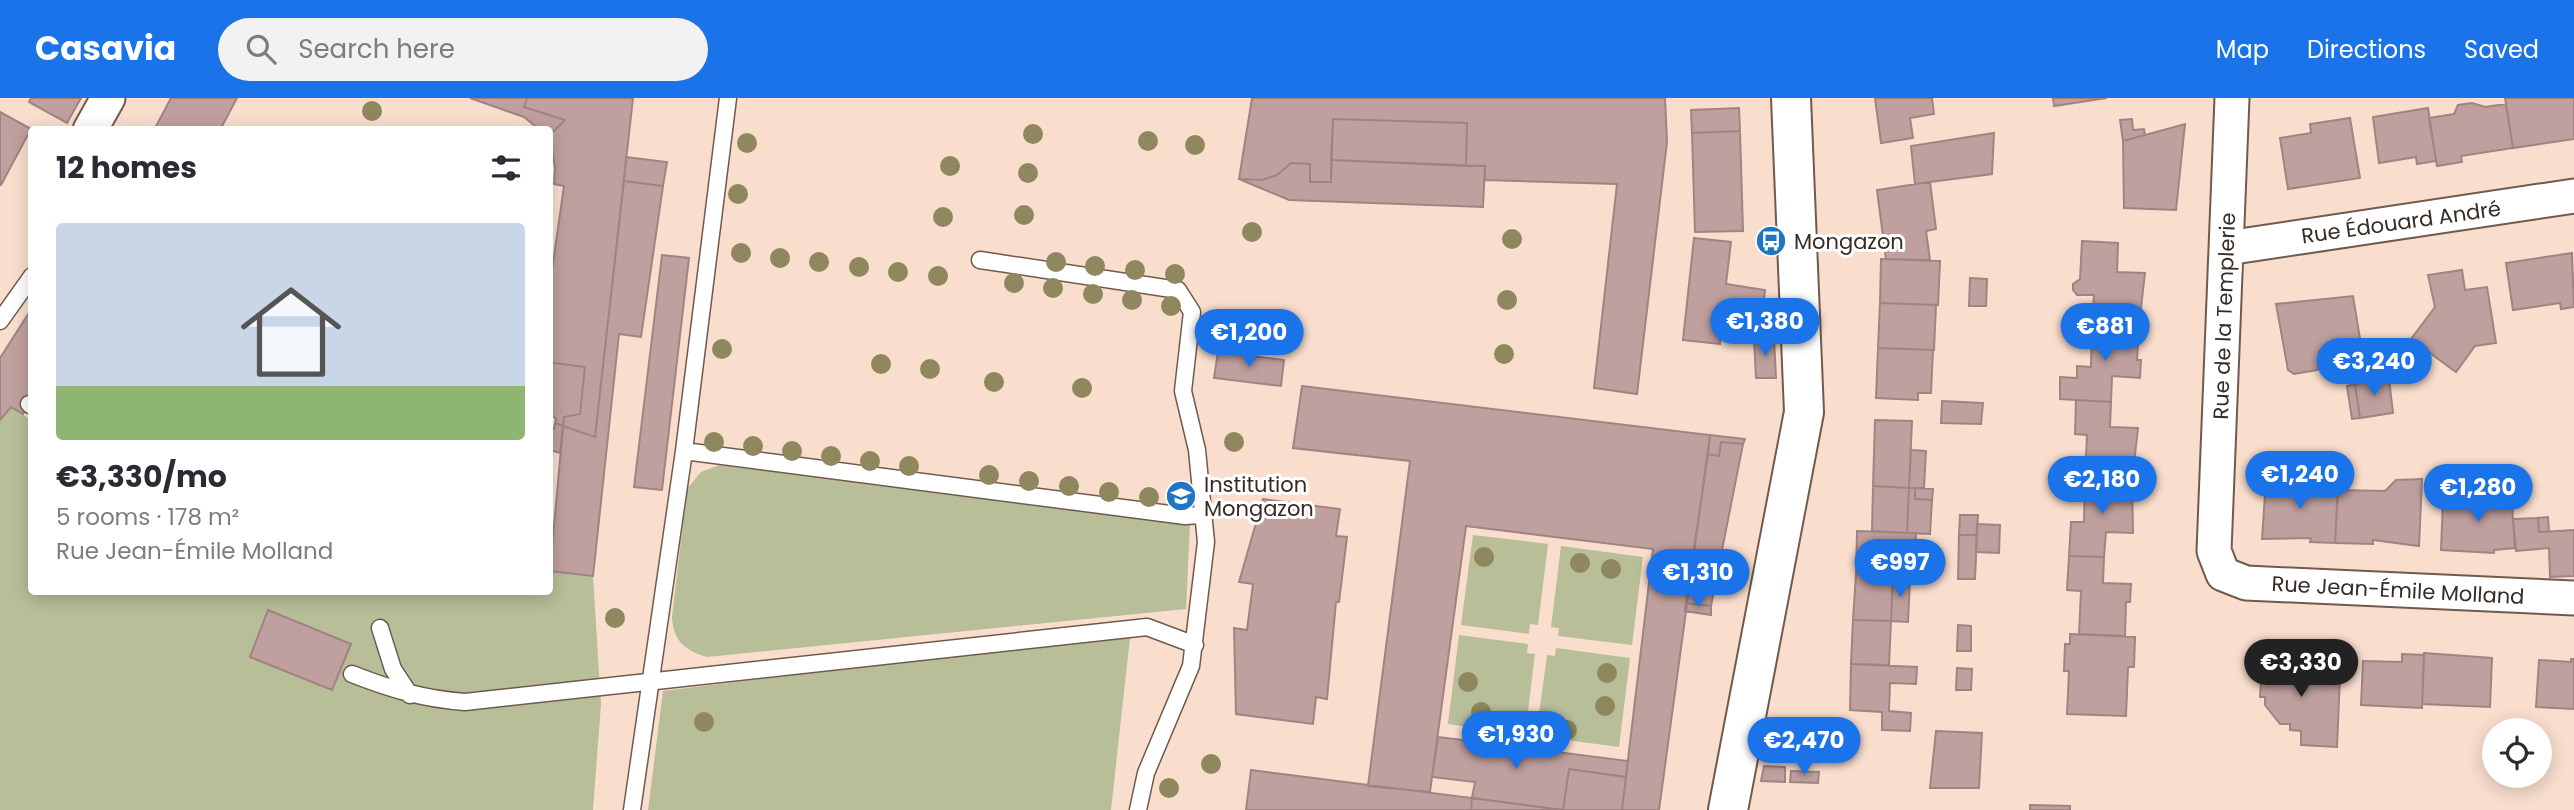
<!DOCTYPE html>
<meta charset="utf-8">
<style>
:root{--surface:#fff;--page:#f2f2f3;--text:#2b2b33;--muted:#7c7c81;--accent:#1a73e8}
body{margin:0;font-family:Poppins,sans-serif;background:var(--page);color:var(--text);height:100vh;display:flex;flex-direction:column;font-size:26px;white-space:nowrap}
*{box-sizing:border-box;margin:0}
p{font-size:23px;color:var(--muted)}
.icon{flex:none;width:38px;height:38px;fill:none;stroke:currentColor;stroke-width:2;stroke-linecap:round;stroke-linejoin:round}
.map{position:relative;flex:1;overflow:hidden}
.details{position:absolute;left:28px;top:28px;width:525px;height:469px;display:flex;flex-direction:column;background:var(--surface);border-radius:7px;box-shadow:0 4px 18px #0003}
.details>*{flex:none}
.fabs{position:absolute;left:2482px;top:620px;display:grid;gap:14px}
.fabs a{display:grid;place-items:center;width:70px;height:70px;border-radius:50%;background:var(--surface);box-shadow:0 4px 18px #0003;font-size:35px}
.price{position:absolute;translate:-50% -60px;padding:0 16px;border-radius:24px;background:var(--accent);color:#fff;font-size:23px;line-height:46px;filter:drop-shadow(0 2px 4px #0008)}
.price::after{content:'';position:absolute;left:50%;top:42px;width:21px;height:16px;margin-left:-10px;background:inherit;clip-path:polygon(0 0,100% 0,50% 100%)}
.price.active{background:#222;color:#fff}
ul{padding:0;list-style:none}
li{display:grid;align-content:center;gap:14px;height:371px;padding:0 28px}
li span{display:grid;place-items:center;height:217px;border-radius:7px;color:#555}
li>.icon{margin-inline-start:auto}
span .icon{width:126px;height:126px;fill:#fffc;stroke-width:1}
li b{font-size:30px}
h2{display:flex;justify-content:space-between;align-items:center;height:84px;padding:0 28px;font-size:30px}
header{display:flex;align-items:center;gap:42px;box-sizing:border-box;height:98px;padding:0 35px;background:var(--accent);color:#fff}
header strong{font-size:33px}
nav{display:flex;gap:38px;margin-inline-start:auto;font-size:24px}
.search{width:490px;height:63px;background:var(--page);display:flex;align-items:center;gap:18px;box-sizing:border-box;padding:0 24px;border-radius:38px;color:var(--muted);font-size:26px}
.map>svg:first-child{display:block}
.green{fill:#b7be98}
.building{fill:#bfa09f;stroke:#a18382;stroke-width:2}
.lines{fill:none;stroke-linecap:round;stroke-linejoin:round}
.service-casing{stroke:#715a4d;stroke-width:19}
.minor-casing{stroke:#715a4d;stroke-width:37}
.tertiary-casing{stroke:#715a4d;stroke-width:42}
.service{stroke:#fff;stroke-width:16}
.minor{stroke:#fff;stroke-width:33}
.tertiary{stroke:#fff;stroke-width:38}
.tree{fill:#8f875d}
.labels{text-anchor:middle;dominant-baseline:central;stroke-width:6;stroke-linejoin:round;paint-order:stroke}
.street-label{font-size:21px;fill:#362b25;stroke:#fff}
.poi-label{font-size:21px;fill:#362b25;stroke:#fff;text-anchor:start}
</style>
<header>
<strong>Casavia</strong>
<div class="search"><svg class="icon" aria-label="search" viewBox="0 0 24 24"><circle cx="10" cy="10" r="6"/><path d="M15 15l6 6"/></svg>Search here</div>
<nav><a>Map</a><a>Directions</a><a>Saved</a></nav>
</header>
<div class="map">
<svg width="2574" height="712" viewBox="0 0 2574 712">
<rect width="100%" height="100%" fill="#f9dece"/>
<path class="green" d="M 11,309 L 31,322 L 32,494 L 550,494 L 550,473 L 593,478 L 601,606 L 593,712 L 0,712 L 0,322 Z
M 720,367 L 1190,426 L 1186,511 L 707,559 C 685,553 673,542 672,519 L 687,391 L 701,374 Z
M 1473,437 L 1548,446 L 1538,527 L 1530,526 L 1529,536 L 1461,527 Z
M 1561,448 L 1643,459 L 1632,547 L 1558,538 L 1559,530 L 1551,529 Z
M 1459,537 L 1528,546 L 1527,555 L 1535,556 L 1525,637 L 1448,626 Z
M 1130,540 L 1111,712 L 648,712 L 663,593 L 895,564 Z
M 1556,550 L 1630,560 L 1619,649 L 1536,638 L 1547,557 L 1555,558 Z"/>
<path class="building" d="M 31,0 L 81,0 L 67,25 L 29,4 Z
M 171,0 L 237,0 L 220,32 L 154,32 Z
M 470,0 L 527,0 L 524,9 L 565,22 L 550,37 L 550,32 L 540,32 L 524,19 Z
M 527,0 L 633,0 L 595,339 L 563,328 L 564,319 L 580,316 L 585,269 L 554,265 L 550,261 L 550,186 L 564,88 L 554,86 L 555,70 L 550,37 L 565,22 L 524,9 Z
M 1252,0 L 1665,0 L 1667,44 L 1637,296 L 1594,290 L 1617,86 L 1485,82 L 1485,68 L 1466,68 L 1467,25 L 1333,21 L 1331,84 L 1310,84 L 1310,66 L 1291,65 L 1277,77 L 1262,82 L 1239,81 Z
M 1875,0 L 1932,0 L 1934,16 L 1910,20 L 1913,40 L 1881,45 Z
M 2053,0 L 2107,0 L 2054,8 Z
M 2505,0 L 2574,0 L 2574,41 L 2513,50 Z
M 2472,5 L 2485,9 L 2506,6 L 2513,50 L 2461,58 L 2462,64 L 2437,68 L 2429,20 L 2454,16 L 2458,7 Z
M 1739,10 L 1740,33 L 1692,35 L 1691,12 Z
M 2428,10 L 2436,63 L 2417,66 L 2416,59 L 2379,65 L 2373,19 Z
M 0,14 L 31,31 L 1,87 L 0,87 Z
M 2350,20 L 2360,80 L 2288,91 L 2280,40 L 2311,35 L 2310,26 Z
M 1333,21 L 1467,25 L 1466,68 L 1331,62 Z
M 2132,21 L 2133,32 L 2144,31 L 2145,37 L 2123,43 L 2120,22 Z
M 2185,26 L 2176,112 L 2124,110 L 2123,43 Z
M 1740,33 L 1743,133 L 1695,134 L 1692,35 Z
M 1994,35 L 1992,76 L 1915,86 L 1911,48 Z
M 626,59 L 667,64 L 663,88 L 624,83 Z
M 1331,62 L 1485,68 L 1483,109 L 1289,102 L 1239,81 L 1262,82 L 1277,77 L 1291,65 L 1310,66 L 1310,84 L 1331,84 Z
M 624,83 L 663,88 L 641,239 L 619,236 L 593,478 L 550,473 L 563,328 L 595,339 Z
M 1930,84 L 1936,131 L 1926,133 L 1930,162 L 1886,161 L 1877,92 Z
M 1694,140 L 1731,144 L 1726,186 L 1765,192 L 1761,226 L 1722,222 L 1720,246 L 1683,242 Z
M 2082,143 L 2118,145 L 2117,174 L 2145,175 L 2139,227 L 2092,225 L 2094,197 L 2077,197 L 2073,192 L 2073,186 L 2080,181 Z
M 2572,155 L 2574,209 L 2561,211 L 2560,205 L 2513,212 L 2506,165 Z
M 662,157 L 689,160 L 662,392 L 634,389 Z
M 1881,161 L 1940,163 L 1938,207 L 1880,205 Z
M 2462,172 L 2465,192 L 2487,189 L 2496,245 L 2475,248 L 2456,274 L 2411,241 L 2435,209 L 2428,177 Z
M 1970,180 L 1987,181 L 1986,208 L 1969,208 Z
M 2353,198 L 2361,247 L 2319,253 L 2321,267 L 2317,272 L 2294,276 L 2288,272 L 2276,206 Z
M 1880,205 L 1936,207 L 1934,252 L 1878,250 Z
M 32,210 L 32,302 L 23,316 L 11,309 L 0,322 L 0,260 Z
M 2092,225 L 2139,227 L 2137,262 L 2141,262 L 2140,280 L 2112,278 L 2111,304 L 2060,301 L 2060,279 L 2077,280 L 2077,268 L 2091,269 Z
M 1754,240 L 1774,240 L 1776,280 L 1756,280 Z
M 1878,250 L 1933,252 L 1931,295 L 1918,295 L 1918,302 L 1876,300 Z
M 1218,254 L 1284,262 L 1281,288 L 1214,280 Z
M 550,261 L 554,265 L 585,269 L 580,316 L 564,319 L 563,328 L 555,325 L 556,321 L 550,315 Z
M 2389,281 L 2393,315 L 2360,320 L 2355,286 Z
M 2355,286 L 2360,320 L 2352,321 L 2347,288 Z
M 1302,288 L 1710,337 L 1659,712 L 1622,712 L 1653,451 L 1466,428 L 1430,694 L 1368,688 L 1410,363 L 1293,350 Z
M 2076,302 L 2111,304 L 2110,329 L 2138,330 L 2132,383 L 2085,380 L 2087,337 L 2075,336 Z
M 1942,303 L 1983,305 L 1981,326 L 1941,325 Z
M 1875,322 L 1912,323 L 1909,390 L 1873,388 Z
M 555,325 L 563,328 L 560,355 L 550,352 L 550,330 L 554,331 Z
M 1710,337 L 1745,341 L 1743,346 L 1721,344 L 1719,358 L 1708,356 Z
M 1721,344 L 1743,346 L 1711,508 L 1686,505 L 1708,356 L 1719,358 Z
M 1911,352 L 1926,353 L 1924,390 L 1909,390 Z
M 2085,380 L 2132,383 L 2133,435 L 2106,434 L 2104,459 L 2069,458 L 2071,424 L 2084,424 Z
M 2422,381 L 2419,448 L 2373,442 L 2373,446 L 2335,445 L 2338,392 L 2385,393 L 2396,382 Z
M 2266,382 L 2338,385 L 2335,445 L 2310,444 L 2311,440 L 2262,441 Z
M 1873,388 L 1909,390 L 1907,435 L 1872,433 Z
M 1909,390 L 1915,390 L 1915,401 L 1932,402 L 1930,436 L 1907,435 Z
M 1915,390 L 1933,391 L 1932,402 L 1915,401 Z
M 2511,394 L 2515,450 L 2494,452 L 2494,455 L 2441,452 L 2443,402 L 2449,396 L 2468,397 L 2474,403 L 2495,404 L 2496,395 Z
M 1263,401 L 1340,411 L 1336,438 L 1347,439 L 1339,504 L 1336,504 L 1327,601 L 1316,599 L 1313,626 L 1236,616 L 1234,530 L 1247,532 L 1253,486 L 1239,484 Z
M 1960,417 L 1978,417 L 1977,437 L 1959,437 Z
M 2548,419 L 2549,434 L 2539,434 L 2538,420 Z
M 2538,420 L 2539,434 L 2574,432 L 2574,478 L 2550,479 L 2549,450 L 2516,453 L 2513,421 Z
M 1977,426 L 2000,427 L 1999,455 L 1976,454 Z
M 1857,433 L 1916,435 L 1915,457 L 1895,457 L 1893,478 L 1856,476 Z
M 1959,437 L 1977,437 L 1975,481 L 1958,481 Z
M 1895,457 L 1915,457 L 1913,479 L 1893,478 Z
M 2069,458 L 2104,459 L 2103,485 L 2131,486 L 2130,504 L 2126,504 L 2125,538 L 2079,536 L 2081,493 L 2067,492 Z
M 1856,476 L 1893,478 L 1891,523 L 1853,522 Z
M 1893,478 L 1910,479 L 1908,524 L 1891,523 Z
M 1686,505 L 1711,508 L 1711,517 L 1685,513 Z
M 268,512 L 351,546 L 332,592 L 250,559 Z
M 1853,522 L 1891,523 L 1889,567 L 1851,566 Z
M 1958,527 L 1971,528 L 1971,553 L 1957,553 Z
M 2070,536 L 2135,539 L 2134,569 L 2128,569 L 2126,618 L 2067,616 L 2069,573 L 2064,573 L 2065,546 L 2070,546 Z
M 2278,549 L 2288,549 L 2306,569 L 2301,574 L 2309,582 L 2319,582 L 2319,577 L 2340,578 L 2337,649 L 2301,647 L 2301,633 L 2290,632 L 2290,626 L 2280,626 L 2265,607 L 2265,599 L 2260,599 L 2262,565 Z
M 2424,555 L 2492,560 L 2490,609 L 2422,606 Z
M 2402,556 L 2424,557 L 2422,610 L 2361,607 L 2363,563 L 2402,564 Z
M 2571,561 L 2574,561 L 2574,611 L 2536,609 L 2539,562 L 2571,564 Z
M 1851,566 L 1917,569 L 1916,586 L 1890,585 L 1889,613 L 1911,615 L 1910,633 L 1882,632 L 1882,614 L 1850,612 Z
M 1957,570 L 1972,571 L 1971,592 L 1956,592 Z
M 1936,633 L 1982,635 L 1979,690 L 1930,690 Z
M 1438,639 L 1628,663 L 1626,679 L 1569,671 L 1563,712 L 1472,700 L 1475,684 L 1432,679 Z
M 1764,668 L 1785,669 L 1785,684 L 1761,683 Z
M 1569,671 L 1626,679 L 1622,712 L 1563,712 Z
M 1251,672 L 1472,700 L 1471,712 L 1246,712 Z
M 1791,673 L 1819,674 L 1818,685 L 1790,684 Z
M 1472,700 L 1562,712 L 1471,712 Z
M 2030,707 L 2070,708 L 2070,712 L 2030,712 Z"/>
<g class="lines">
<g class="service-casing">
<path id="service" d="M 728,0 L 684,353 L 1185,418 L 1203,417
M 980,162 L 1178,192 L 1192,214 L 1183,293 L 1197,352 L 1206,444 L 1191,568 L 1146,675 L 1138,712
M 0,223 L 32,178
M 29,306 L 32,308
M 380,530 L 393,571 L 410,597
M 352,576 C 390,591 424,601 465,604 L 1147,529 L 1195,547
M 632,712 L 684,353"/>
</g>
<g class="minor-casing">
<path id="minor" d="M 2232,0 L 2214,453 L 2223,476 L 2246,485 L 2574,500
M 90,32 L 108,0
M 2227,150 L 2574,98"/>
</g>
<g class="tertiary-casing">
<path id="tertiary" d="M 1728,712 L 1804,314 L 1791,0"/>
</g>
<use href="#service" class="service"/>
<use href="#minor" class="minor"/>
<use href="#tertiary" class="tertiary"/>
</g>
<g class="tree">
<circle cx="372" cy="13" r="10"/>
<circle cx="1033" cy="36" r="10"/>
<circle cx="1148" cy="43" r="10"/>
<circle cx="747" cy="45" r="10"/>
<circle cx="1195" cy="47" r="10"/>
<circle cx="950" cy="68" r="10"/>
<circle cx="1028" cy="75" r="10"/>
<circle cx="738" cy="96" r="10"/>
<circle cx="1024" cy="117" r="10"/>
<circle cx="943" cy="119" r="10"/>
<circle cx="1252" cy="134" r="10"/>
<circle cx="1512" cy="141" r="10"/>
<circle cx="741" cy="155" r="10"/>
<circle cx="780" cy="160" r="10"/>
<circle cx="819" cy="164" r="10"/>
<circle cx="1056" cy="164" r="10"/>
<circle cx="1095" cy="168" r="10"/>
<circle cx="859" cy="169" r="10"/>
<circle cx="1135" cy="172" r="10"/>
<circle cx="898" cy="174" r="10"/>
<circle cx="1175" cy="176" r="10"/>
<circle cx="938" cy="178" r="10"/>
<circle cx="1014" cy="185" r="10"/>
<circle cx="1053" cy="190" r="10"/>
<circle cx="1093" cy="196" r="10"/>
<circle cx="1132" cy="202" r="10"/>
<circle cx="1507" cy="202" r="10"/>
<circle cx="1171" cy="208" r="10"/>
<circle cx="1246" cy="224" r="10"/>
<circle cx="722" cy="251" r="10"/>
<circle cx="1504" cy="256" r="10"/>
<circle cx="881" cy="266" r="10"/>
<circle cx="930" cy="271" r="10"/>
<circle cx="994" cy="284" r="10"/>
<circle cx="1082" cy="290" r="10"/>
<circle cx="714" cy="344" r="10"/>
<circle cx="1234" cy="344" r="10"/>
<circle cx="753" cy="348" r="10"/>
<circle cx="792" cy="353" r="10"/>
<circle cx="831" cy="358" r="10"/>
<circle cx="870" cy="363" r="10"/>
<circle cx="909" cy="368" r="10"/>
<circle cx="989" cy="377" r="10"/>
<circle cx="1029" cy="383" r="10"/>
<circle cx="1069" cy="388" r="10"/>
<circle cx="1109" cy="394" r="10"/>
<circle cx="1149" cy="399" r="10"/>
<circle cx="1484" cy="459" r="10"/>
<circle cx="1580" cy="465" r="10"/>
<circle cx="1611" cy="471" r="10"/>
<circle cx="615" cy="520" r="10"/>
<circle cx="1607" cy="575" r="10"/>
<circle cx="1468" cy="584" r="10"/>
<circle cx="1605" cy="608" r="10"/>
<circle cx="1481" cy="614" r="10"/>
<circle cx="704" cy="624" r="10"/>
<circle cx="1567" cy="632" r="10"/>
<circle cx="1211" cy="666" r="10"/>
<circle cx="1169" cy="690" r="10"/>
</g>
<defs>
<g id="bus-disc" transform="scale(1.575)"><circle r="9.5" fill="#1f77c4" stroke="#fff"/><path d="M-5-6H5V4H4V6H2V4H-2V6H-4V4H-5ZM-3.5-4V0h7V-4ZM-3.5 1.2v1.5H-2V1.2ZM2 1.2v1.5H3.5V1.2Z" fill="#fff"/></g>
<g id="school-disc" transform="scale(1.575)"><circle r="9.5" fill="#1f77c4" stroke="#fff"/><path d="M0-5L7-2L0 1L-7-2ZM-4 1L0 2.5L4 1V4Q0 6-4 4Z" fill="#fff"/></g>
</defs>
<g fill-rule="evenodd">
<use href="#bus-disc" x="1771" y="143"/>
<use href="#school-disc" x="1181" y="398"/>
</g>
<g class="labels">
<g class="street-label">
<text transform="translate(2401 124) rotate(-8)">Rue Édouard André</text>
<text transform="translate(2224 218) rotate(-88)">Rue de la Templerie</text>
<text transform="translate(2398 492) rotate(3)">Rue Jean-Émile Molland</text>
</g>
<g class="poi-label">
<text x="1794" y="143">Mongazon</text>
<text x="1204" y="386">Institution<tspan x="1204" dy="24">Mongazon</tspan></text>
</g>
</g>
</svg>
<div class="fabs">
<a><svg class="icon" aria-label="locate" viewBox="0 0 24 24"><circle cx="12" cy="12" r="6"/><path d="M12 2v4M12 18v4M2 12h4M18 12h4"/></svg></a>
</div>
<b class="price" style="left:1765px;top:260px">€1,380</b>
<b class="price" style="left:2105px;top:265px">€881</b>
<b class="price" style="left:1249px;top:271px">€1,200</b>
<b class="price" style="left:2374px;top:300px">€3,240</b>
<b class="price" style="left:2300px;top:413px">€1,240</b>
<b class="price" style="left:2102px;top:418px">€2,180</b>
<b class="price" style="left:2478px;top:426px">€1,280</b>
<b class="price" style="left:1900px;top:501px">€997</b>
<b class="price" style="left:1698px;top:511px">€1,310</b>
<b class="price active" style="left:2301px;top:601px">€3,330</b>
<b class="price" style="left:1516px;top:673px">€1,930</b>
<b class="price" style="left:1804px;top:679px">€2,470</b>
<section class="details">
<h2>12 homes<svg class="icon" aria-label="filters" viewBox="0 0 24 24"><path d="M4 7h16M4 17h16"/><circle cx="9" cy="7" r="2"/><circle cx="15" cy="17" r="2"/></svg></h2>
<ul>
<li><span style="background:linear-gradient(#c9d6e8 75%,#8fb573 0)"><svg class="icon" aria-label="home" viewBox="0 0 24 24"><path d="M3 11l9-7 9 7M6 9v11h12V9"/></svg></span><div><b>€3,330/mo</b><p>5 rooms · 178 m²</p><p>Rue Jean-Émile Molland</p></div></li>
</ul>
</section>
</div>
